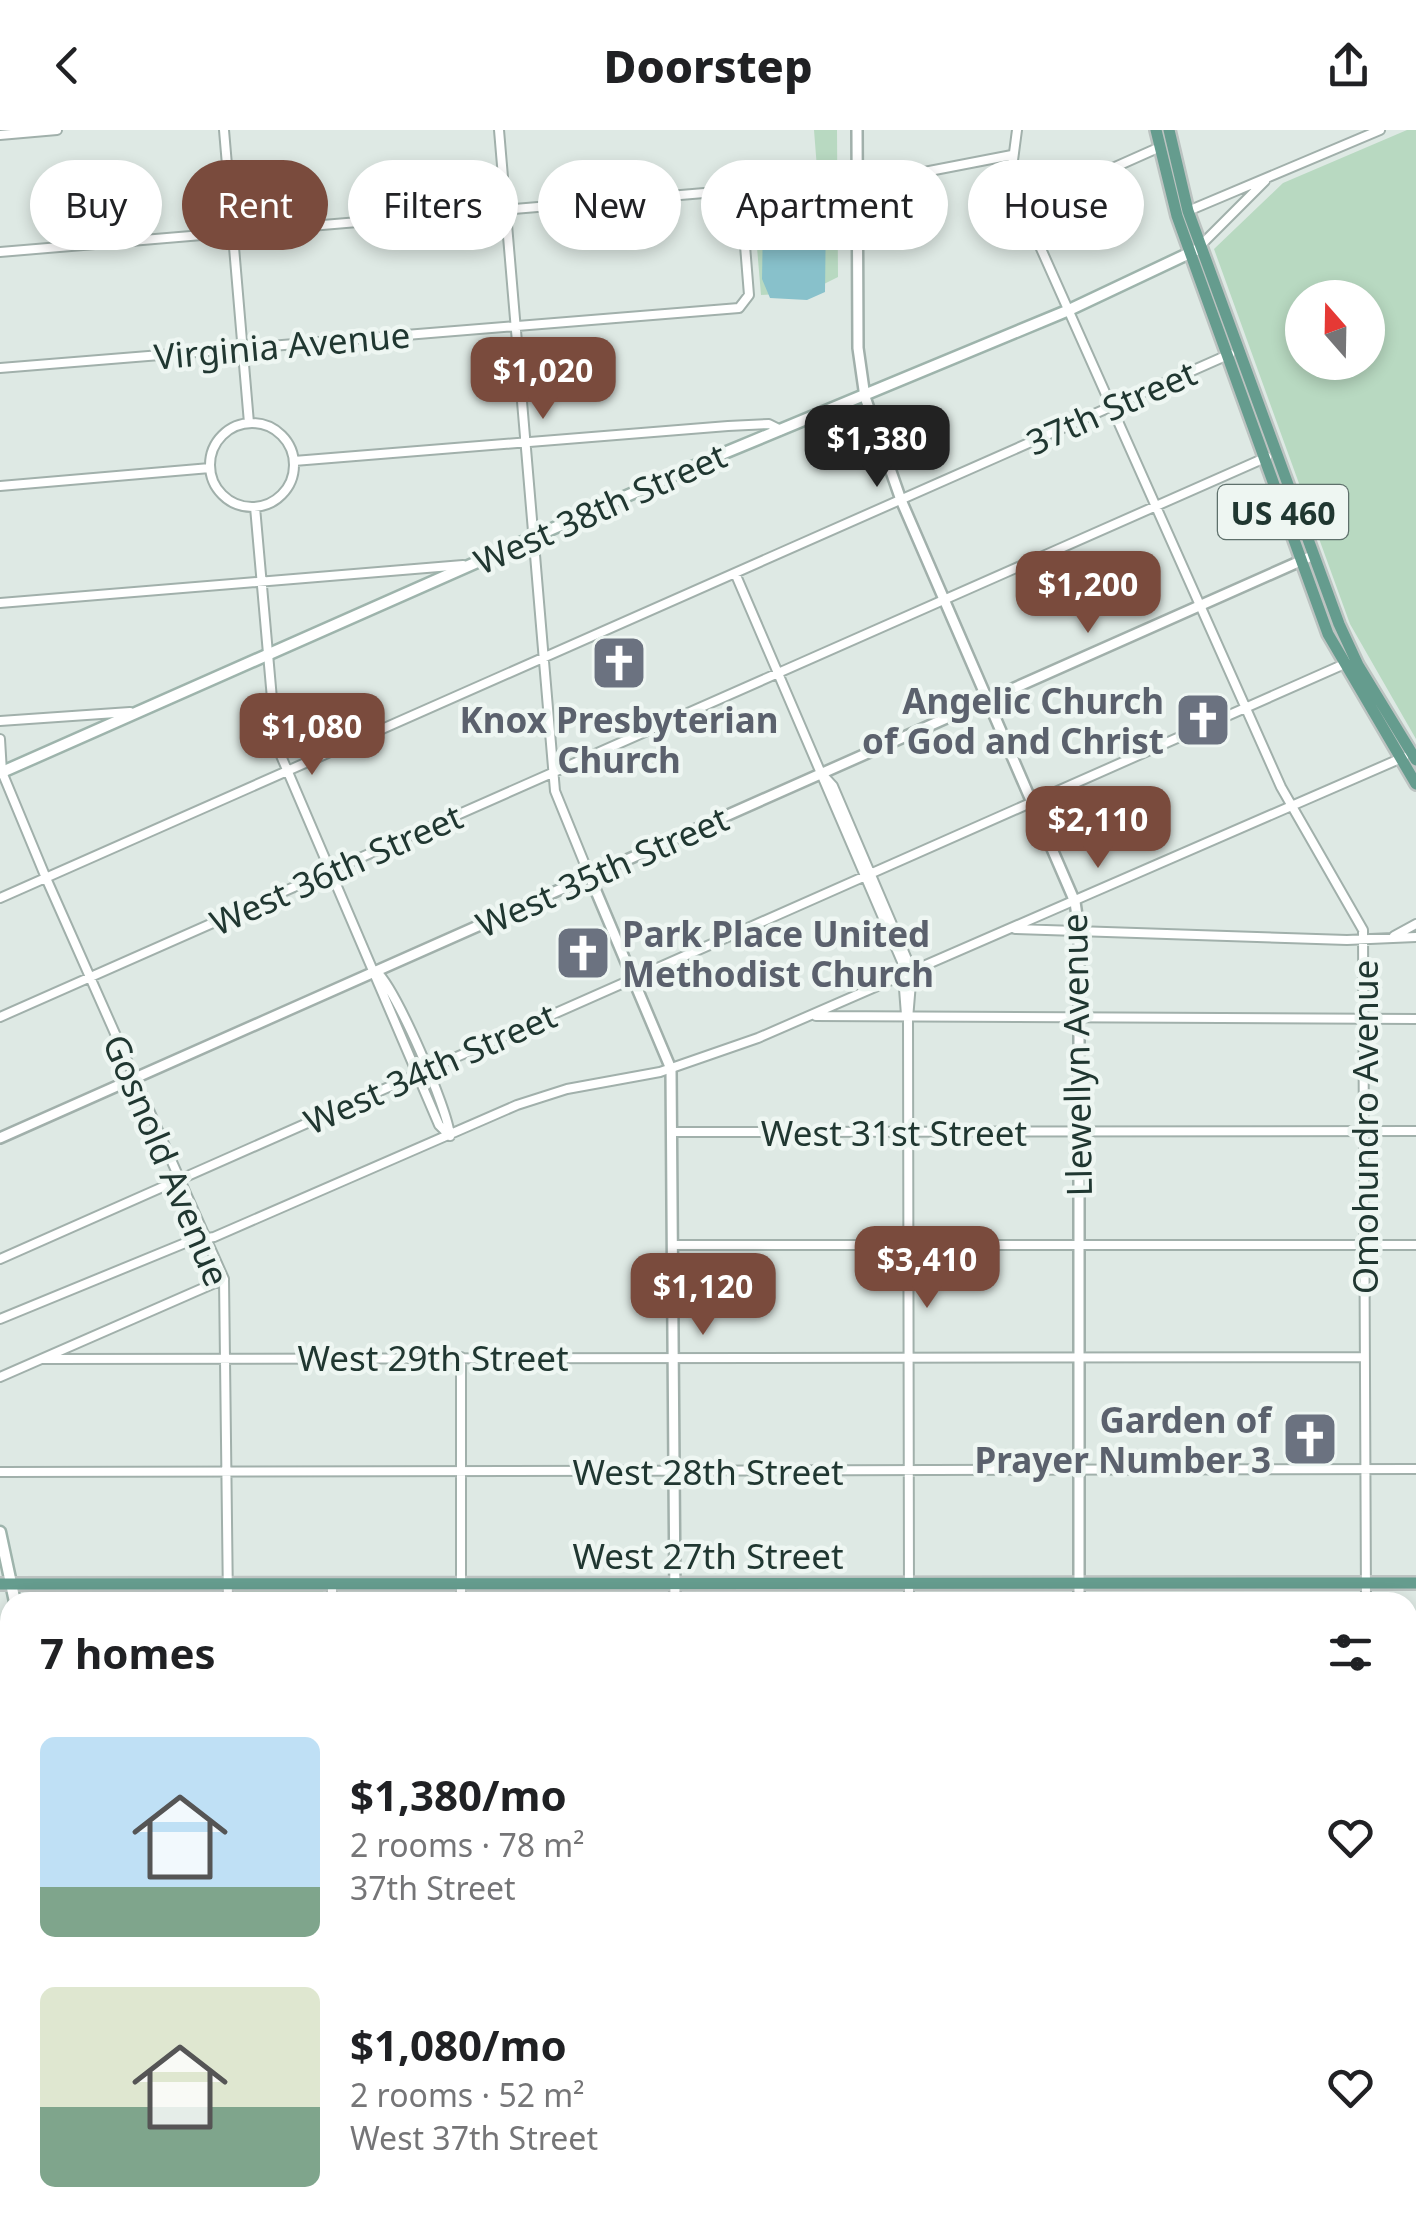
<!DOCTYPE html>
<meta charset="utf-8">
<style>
:root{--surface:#fff;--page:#f6f6f6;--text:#202124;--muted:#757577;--accent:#7a4b3d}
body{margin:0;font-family:"Noto Sans",sans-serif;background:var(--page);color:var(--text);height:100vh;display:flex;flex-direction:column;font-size:38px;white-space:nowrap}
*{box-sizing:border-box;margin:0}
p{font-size:32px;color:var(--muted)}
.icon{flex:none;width:55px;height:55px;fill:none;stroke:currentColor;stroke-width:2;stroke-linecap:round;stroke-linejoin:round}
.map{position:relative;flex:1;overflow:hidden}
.sheet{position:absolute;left:0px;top:1462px;width:1418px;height:642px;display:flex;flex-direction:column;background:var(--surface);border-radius:30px 30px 0 0;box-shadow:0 5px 15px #0003}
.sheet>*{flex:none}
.top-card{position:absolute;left:30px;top:30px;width:1358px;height:90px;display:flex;gap:20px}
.needle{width:65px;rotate:340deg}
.controls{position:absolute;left:1285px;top:150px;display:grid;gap:20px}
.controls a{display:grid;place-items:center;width:100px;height:100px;border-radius:50%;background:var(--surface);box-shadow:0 5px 15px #0003;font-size:50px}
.price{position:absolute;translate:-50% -85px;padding:0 22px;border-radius:20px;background:var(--accent);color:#fff;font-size:32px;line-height:65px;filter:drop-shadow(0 2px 5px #0008)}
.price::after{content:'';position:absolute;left:50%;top:60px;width:30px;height:22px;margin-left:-15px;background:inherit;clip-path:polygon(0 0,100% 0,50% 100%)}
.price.active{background:#222;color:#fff}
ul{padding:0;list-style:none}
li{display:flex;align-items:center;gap:30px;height:250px;padding:0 40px}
li span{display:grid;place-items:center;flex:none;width:280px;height:200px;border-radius:15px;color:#555}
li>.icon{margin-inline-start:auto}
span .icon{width:120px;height:120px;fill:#fffc;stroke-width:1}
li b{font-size:42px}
h2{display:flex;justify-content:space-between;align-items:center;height:120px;padding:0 40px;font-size:42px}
.pill{padding:0 35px;border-radius:45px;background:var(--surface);box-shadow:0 5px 15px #0003;font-size:35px;line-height:90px}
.pill.active{background:var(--accent);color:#fff}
header{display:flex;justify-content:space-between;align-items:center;height:130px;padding:0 40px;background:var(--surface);font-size:45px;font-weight:800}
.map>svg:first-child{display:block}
.green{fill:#b8d9c1;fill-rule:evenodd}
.water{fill:#88c1cb}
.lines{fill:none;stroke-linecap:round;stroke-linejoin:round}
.minor-casing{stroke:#a1b0ab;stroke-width:12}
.tertiary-casing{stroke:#a1b0ab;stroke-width:14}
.secondary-casing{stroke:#9eb4ac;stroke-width:15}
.primary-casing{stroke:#bcc3c1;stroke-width:16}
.minor{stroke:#fff;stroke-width:8}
.tertiary{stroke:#fff;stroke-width:9}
.secondary{stroke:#fff;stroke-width:10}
.primary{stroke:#659c8e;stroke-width:11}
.rail{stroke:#5a736d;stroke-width:2.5;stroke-dasharray:20 10;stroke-linecap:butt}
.labels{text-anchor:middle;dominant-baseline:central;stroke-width:9;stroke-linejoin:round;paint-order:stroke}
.shield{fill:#eef6f2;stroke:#5e706b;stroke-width:2.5}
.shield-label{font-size:32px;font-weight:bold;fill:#203731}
.street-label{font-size:35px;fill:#203731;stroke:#eef6f2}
.worship-label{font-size:35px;font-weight:bold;fill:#5b616d;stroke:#eef6f2;text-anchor:end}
</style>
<header><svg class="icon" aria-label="back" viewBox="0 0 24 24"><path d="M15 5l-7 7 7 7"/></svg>Doorstep<svg class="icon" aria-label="share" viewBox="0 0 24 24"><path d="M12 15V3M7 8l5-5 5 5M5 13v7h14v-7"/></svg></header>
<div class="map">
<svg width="1416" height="2104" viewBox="0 0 1416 2104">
<rect width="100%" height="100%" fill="#dee9e4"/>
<path class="green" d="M 814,0 L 837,0 L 838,147 L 808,162 L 761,165 L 753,70 L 819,64 Z
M 1407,0 L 1416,0 L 1416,609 L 1350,494 L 1214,119 L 1283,53 ZM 1302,168 L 1368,168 L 1368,232 L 1302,232 Z
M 235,1459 L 323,1461 L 326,1472 L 232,1472 Z"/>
<path class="water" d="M 810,75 L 821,75 L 826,82 L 825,162 L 807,170 L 770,168 L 762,149 L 763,90 Z"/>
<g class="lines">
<g class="minor-casing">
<path id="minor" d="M 224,0 L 249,293
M 499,0 L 555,661 L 590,747
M 1017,0 L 1012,38 L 1034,103 L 1281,657 L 1363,800 L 1366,1472
M 0,5 L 57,0
M 857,55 L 1012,25
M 1023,78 L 1160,17
M 1188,81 L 1380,0
M 1201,115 L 1265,51
M 0,122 L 764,58
M 0,238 L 739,178 L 749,165 L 741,66 L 736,60
M210 335a42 42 0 1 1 84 0a42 42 0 1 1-84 0Z
M 294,331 L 728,296 L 769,294 L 781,300
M 0,356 L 210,338
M 255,377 L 276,614 L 439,995 L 450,1006
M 735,443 L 902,832 L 906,885
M 0,473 L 463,435
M 0,591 L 130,582
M 0,609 L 2,642 L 46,748 L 224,1149 L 228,1472
M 822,644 L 833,656 L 912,841 L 908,889 L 909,1472
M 0,768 L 1230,224
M 1015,799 L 1347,810 L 1416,807
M 1394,806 L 1416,794
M 376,841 C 396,859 448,979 450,1006
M 816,886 L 1416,889
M 0,887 L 1267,327
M 672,1002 L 1416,1001
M 672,1115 L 1416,1115
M 0,1129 L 1349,532
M 0,1189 L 190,1111 L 214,1107 L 517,975 L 567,959 L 660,942 L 758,908 L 1404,627
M 43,1229 L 1364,1227
M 0,1247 L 224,1149
M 0,1342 L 1416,1339
M 332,1454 L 332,1472
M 461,1472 L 461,1227
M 1408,1677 L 1416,1677
M 0,1680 L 10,1680
M 1408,1789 L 1416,1789
M 0,1792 L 10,1793
M 1408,1899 L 1416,1899
M 1408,2023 L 1416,2023
M 926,2095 L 927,2104
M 1374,2095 L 1374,2104
M 455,2104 L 456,2095"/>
</g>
<g class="tertiary-casing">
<path id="tertiary" d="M 857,0 L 858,218 L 865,267 L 901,370 L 1075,772 L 1079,800 L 1079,1472
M 590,747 L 671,939 L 675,1472
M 0,1008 L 1314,425
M 0,2089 L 10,2090
M 61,2095 L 83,2098
M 678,2095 L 679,2104
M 1103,2095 L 1105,2104"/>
</g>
<g class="secondary-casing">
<path id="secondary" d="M 0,643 L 717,326 L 1069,180 L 1196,120
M 0,1402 L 15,1472
M 0,1510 L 10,1557
M 83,2098 L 118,2104"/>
</g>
<g class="primary-casing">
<path id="primary" d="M 1156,0 L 1177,86 L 1328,504 L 1416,654
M 1169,0 L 1188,81 L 1339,494 L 1358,535 L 1416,630
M 0,1454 L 1416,1453
M 1408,1564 L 1416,1564
M 0,1566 L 10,1566"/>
</g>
<use href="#minor" class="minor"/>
<use href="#tertiary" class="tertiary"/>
<use href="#secondary" class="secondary"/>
<use href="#primary" class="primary"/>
<path class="rail" d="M 1408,1909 L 1416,1909
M 0,1924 L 10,1924"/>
</g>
<defs>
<g id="church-square" transform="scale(2.875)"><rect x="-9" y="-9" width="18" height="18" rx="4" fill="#6b7280" stroke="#eef6f2"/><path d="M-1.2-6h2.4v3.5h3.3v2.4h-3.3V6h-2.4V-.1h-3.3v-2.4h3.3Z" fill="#fff"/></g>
</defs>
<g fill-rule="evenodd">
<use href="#church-square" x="619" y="533"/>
<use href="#church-square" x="1203" y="590"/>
<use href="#church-square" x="583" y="823"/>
<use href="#church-square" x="1310" y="1309"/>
</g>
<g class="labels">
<rect class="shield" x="1218" y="355" width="130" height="54" rx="8"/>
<g class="shield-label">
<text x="1283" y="382">US 460</text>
</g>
<g class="street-label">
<text transform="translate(282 215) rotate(-5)">Virginia Avenue</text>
<text transform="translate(1111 277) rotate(-24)">37th Street</text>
<text transform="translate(600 378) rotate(-24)">West 38th Street</text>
<text transform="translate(336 739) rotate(-24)">West 36th Street</text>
<text transform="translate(602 741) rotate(-24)">West 35th Street</text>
<text transform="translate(1076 925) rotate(-91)">Llewellyn Avenue</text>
<text transform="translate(430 938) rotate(-24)">West 34th Street</text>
<text transform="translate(1364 997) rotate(-90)">Omohundro Avenue</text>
<text x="894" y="1002">West 31st Street</text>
<text transform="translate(167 1030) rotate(67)">Gosnold Avenue</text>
<text x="433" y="1227">West 29th Street</text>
<text x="708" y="1341">West 28th Street</text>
<text x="708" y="1425">West 27th Street</text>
</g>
<g class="worship-label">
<text x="1164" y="570">Angelic Church<tspan x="1164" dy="40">of God and Christ</tspan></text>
<text x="619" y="589" text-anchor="middle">Knox Presbyterian<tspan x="619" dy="40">Church</tspan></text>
<text x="622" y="803" text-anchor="start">Park Place United<tspan x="622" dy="40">Methodist Church</tspan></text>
<text x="1271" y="1289">Garden of<tspan x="1271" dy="40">Prayer Number 3</tspan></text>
</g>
</g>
</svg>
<div class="controls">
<a><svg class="needle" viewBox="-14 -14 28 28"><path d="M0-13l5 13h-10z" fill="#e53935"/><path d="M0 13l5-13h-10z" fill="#757577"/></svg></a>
</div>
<b class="price" style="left:543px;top:292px">$1,020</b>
<b class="price active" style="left:877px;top:360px">$1,380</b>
<b class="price" style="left:1088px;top:506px">$1,200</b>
<b class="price" style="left:312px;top:648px">$1,080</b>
<b class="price" style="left:1098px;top:741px">$2,110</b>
<b class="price" style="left:927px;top:1181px">$3,410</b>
<b class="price" style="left:703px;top:1208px">$1,120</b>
<div class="top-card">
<a class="pill">Buy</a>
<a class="pill active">Rent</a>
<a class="pill">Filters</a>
<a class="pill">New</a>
<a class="pill">Apartment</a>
<a class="pill">House</a>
</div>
<section class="sheet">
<h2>7 homes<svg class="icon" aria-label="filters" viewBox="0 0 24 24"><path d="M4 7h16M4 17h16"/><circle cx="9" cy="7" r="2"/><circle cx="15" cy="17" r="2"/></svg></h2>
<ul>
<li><span style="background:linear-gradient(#bfe0f5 75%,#7fa58c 0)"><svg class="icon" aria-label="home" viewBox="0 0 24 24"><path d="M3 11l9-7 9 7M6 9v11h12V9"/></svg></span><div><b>$1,380/mo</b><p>2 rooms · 78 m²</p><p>37th Street</p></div><svg class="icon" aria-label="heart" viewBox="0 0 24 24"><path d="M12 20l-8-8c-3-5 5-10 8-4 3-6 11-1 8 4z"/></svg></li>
<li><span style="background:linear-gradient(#dfe7d0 60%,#7fa58c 0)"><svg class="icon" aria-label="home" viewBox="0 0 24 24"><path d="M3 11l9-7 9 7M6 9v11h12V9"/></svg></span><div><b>$1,080/mo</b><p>2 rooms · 52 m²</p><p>West 37th Street</p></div><svg class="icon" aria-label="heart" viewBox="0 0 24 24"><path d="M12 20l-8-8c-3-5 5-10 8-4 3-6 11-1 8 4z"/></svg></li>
</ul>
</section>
</div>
